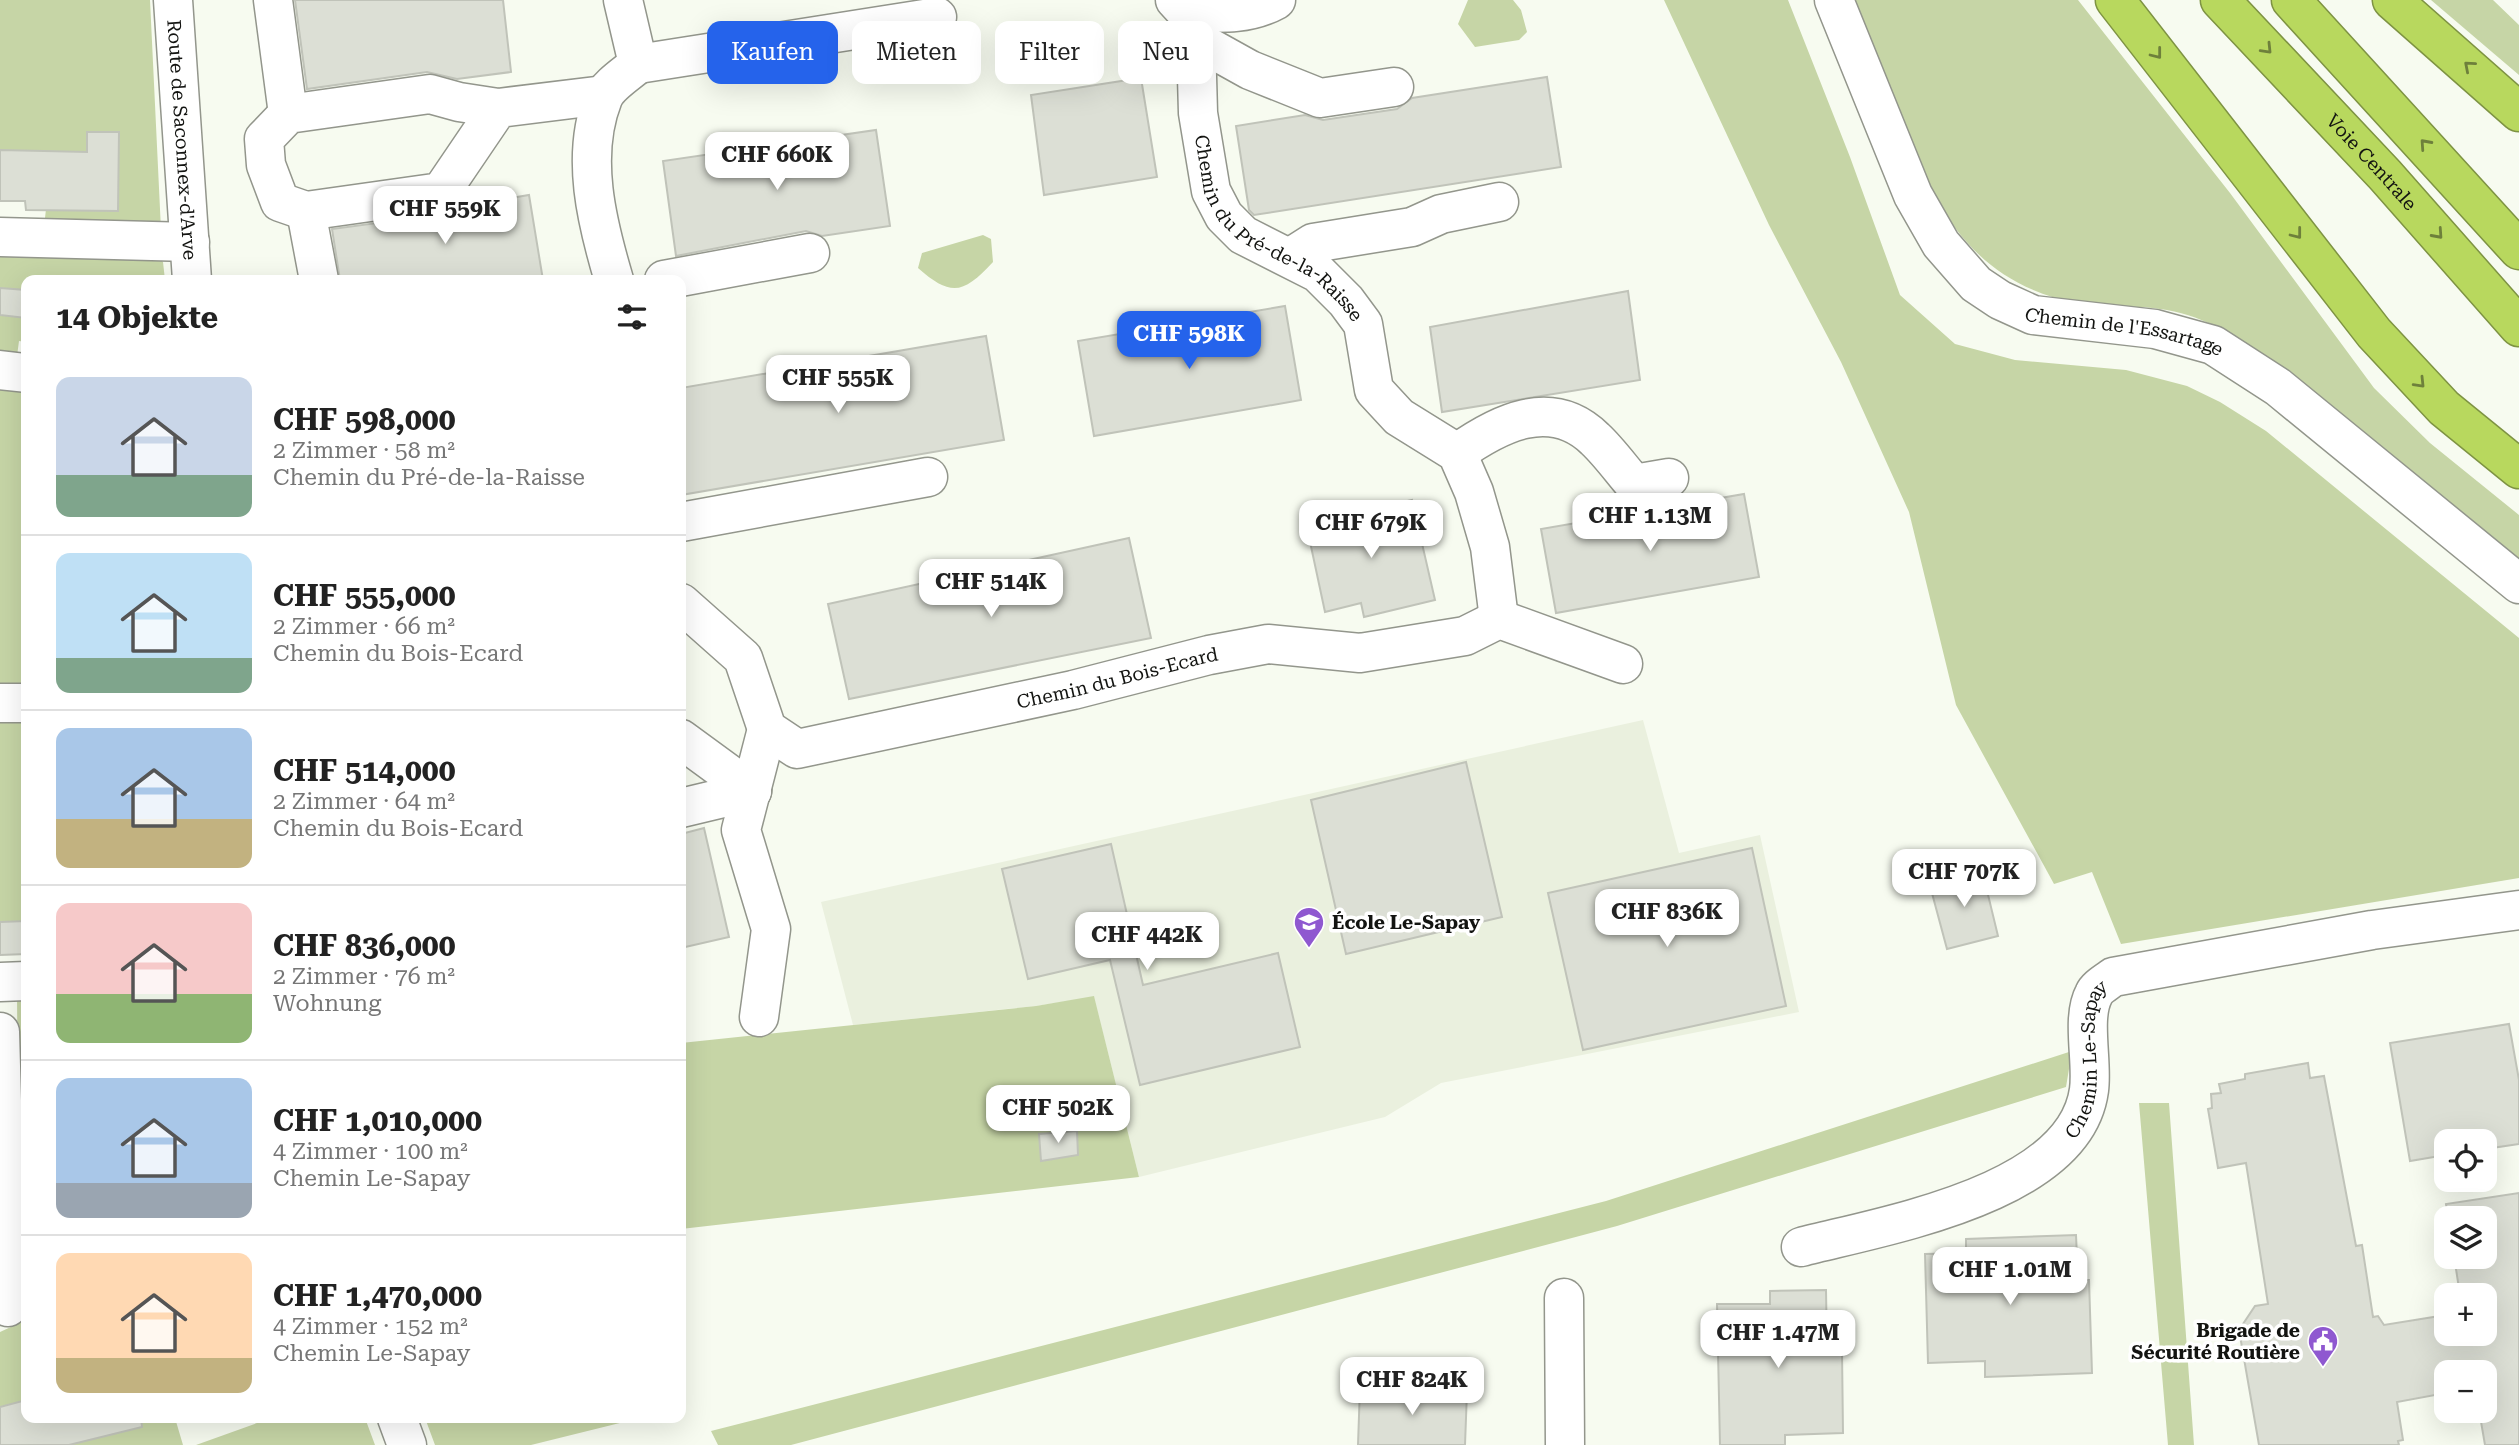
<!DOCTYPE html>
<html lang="de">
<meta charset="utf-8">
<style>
:root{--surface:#fff;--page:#f6f6f6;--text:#222;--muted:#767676;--line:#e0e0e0;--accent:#2563eb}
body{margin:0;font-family:"Roboto Serif",serif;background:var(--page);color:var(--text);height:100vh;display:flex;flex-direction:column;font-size:26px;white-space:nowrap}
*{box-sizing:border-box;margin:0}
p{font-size:23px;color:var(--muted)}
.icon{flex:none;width:38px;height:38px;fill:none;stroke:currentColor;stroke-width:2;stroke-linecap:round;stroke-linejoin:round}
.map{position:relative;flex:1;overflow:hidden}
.details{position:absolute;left:21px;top:275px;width:665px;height:1148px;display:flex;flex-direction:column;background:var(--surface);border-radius:14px;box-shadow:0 7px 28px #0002}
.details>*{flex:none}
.hud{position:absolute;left:707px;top:21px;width:665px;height:63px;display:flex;gap:14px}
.buttons{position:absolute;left:2434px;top:1129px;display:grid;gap:14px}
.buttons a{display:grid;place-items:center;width:63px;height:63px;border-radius:14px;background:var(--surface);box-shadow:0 7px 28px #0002;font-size:35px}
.price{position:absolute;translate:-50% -60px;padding:0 16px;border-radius:14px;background:#fff;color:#222;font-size:23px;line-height:46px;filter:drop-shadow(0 2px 4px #0008)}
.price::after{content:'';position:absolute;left:50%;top:42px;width:21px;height:16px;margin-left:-10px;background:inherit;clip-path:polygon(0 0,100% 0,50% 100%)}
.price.selected{background:var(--accent);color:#fff}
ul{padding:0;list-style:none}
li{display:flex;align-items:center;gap:21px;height:175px;padding:0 35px}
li+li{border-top:2px solid var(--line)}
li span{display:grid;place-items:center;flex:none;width:196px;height:140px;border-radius:14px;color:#555}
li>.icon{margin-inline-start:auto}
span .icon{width:84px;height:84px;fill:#fffc;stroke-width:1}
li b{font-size:30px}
h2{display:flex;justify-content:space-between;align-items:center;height:84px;padding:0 35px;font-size:30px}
.chip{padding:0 24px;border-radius:14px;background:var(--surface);box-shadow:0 7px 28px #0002;font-size:24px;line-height:63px}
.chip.selected{background:var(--accent);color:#fff}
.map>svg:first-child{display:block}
.built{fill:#eaf0de}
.green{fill:#c6d5a6}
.building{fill:#dcdfd5;stroke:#c0c3b9;stroke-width:2}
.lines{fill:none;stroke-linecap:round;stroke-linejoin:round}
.minor-casing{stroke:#93968c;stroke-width:41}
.highway-casing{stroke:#7e9343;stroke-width:41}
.minor{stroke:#fff;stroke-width:38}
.highway{stroke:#b8d85e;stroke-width:38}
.oneway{stroke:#6e803b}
.labels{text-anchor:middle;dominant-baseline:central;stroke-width:7;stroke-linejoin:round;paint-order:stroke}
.street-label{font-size:19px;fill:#131411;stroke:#fff}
.poi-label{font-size:19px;font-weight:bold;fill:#131411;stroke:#fff;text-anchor:start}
</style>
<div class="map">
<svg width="2519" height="1445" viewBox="0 0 2519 1445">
<rect width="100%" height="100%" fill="#f7fbf0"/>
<path class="built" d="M 1643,720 L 1679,853 L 1760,835 L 1799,1012 L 1441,1083 L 1385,1117 L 1139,1177 L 1094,997 L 1036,1006 L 853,1025 L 821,902 Z"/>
<path class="green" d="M 0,0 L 150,0 L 161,230 L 44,227 L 46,209 L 26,210 L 25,201 L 0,201 Z
M 1468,0 L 1513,0 L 1521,10 L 1527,32 L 1519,40 L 1475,47 L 1458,24 Z
M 1664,0 L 1788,0 L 1850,157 L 1900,295 L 1955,344 L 2015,360 L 2126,370 L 2187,386 L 2220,402 L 2266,431 L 2519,638 L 2519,878 L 2121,944 L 2092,872 L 2054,884 L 1956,705 L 1909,512 L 1841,362 L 1769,225 Z
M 1850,0 L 2078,0 L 2230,193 L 2374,388 L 2430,443 L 2519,515 L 2519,565 L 2259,352 C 2226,329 2193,312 2152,308 C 2128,305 2103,309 2078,304 C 1971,281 1937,211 1899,118 C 1883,79 1866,39 1850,0 Z
M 2431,0 L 2493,0 L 2519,25 L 2519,75 Z
M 983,235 L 991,239 L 993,262 C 964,293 952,298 918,268 L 922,253 Z
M 0,249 L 151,250 L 163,262 L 165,280 L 26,280 L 26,342 L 19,341 L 17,356 L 0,356 Z
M 0,384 L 26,386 L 26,690 L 0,690 Z
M 0,719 L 26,720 L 26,954 L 0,955 Z
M 17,995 L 26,995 L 26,1269 L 19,1260 Z
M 1094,996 L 1139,1177 L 681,1229 L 681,1043 L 1036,1006 Z
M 2072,1051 L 2066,1087 L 1617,1226 L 791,1445 L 718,1445 L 711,1431 L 1606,1201 Z
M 2139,1103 L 2169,1103 L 2194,1445 L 2168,1445 Z
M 26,1320 L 26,1418 L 175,1418 L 183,1445 L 0,1445 L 0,1332 Z
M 271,1418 L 365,1418 L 375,1445 L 196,1445 Z
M 425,1418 L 640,1418 L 531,1445 L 435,1445 Z"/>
<path class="building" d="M 295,0 L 503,0 L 511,72 L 457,79 L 427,72 L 307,89 Z
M 1547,77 L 1561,167 L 1254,215 L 1249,210 L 1236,126 L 1305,115 L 1323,120 L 1397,109 L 1412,98 Z
M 1141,78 L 1157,177 L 1044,195 L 1031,95 Z
M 876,130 L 890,226 L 822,236 L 806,231 L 676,256 L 663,161 Z
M 87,132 L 119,132 L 118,211 L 26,210 L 25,201 L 0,201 L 0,150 L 87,152 Z
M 529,195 L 543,280 L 340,280 L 332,229 L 444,214 L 456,207 Z
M 0,288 L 26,290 L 26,318 L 0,315 Z
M 1628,291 L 1640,380 L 1442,412 L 1430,327 Z
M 1285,306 L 1301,400 L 1094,436 L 1078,341 Z
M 986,336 L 1004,440 L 681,495 L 681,388 Z
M 1744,494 L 1759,577 L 1556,613 L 1541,529 Z
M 1412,500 L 1435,600 L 1364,617 L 1361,603 L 1325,612 L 1306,523 Z
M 1129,538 L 1151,638 L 849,699 L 828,604 Z
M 1466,762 L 1502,917 L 1346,954 L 1311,800 Z
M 704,828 L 729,937 L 681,948 L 681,834 Z
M 1111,844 L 1143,985 L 1278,953 L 1300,1047 L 1140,1085 L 1110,960 L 1028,979 L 1002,869 Z
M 1752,848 L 1786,1006 L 1583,1050 L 1548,893 Z
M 1982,870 L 1998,936 L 1947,949 L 1929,882 Z
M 26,921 L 26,954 L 0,955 L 0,922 Z
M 2509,1024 L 2519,1080 L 2519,1144 L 2485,1149 L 2485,1141 L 2446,1141 L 2446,1155 L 2410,1161 L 2390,1043 Z
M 2308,1063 L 2310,1078 L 2324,1076 L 2356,1246 L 2362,1245 L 2373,1317 L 2378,1316 L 2384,1325 L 2446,1315 L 2446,1334 L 2485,1334 L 2485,1295 L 2460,1295 L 2454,1256 L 2485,1256 L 2485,1218 L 2448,1218 L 2446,1204 L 2519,1193 L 2519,1445 L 2485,1445 L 2479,1410 L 2485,1410 L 2485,1372 L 2446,1372 L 2446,1393 L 2397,1402 L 2403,1440 L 2398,1441 L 2399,1445 L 2259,1445 L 2239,1330 L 2255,1306 L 2268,1304 L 2246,1163 L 2218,1168 L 2208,1109 L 2212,1108 L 2211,1094 L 2221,1093 L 2219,1084 L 2245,1079 L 2245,1074 Z
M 1077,1131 L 1078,1155 L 1041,1161 L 1039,1134 Z
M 2076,1235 L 2078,1280 L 2089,1280 L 2092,1373 L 1985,1377 L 1985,1361 L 1928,1363 L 1925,1254 L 1966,1253 L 1966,1239 Z
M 1826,1290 L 1827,1352 L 1842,1351 L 1843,1433 L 1785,1435 L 1785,1445 L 1720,1445 L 1717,1304 L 1770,1304 L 1770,1291 Z
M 1360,1387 L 1467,1391 L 1465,1445 L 1358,1445 Z
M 26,1400 L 26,1418 L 141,1418 L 142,1427 L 69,1445 L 0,1445 L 0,1407 Z"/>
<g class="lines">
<g class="minor-casing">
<g id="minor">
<path id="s1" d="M 173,0 L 192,280"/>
<path d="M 273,0 L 288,114"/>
<path id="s2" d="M 1175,0 L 1186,12 L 1196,40 L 1198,113 L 1211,191 L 1224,216 L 1243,235 L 1318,273 L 1346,301 L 1363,324 L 1374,390 L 1399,417 L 1457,453 L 1474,492 L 1490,547 L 1499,619"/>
<path id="s3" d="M 1834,0 L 1913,195 L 1941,244 L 1976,284 L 2000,300 L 2033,315 L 2155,329 L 2213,345 L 2278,387 L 2519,584"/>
<path d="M 1186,12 C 1218,13 1247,16 1276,0"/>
<path d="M 1196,40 L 1250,70 L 1320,98 L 1394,87"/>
<path d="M 638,64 L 937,17"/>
<path d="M 498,108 L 459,102 L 430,94 L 288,114 L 264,139 L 266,165 L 280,202 L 306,211 L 441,192 L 498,108 L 604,95"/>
<path d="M 306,211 L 319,280"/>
<path d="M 0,237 L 190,242"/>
<path d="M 1291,257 L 1313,243 L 1412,227 L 1441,214 L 1499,202"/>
<path d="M 614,280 C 597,223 580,156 603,98 C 608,85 628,73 638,64 L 623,0"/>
<path d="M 664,280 L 810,253"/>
<path d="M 0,370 L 26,373"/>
<path d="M 1457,453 C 1498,424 1551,396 1595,439 C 1609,452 1621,469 1634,484 L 1669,478"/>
<path d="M 681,522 L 928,477"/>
<path id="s4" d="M 681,603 L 743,658 L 767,729 L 797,749 L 1073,690 L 1209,655 L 1268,644 L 1360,653 L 1465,636 L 1499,619 L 1623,664"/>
<path d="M 0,703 L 26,703"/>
<path d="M 681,739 L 752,791"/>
<path d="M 681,808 L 752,791"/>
<path d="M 0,982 L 26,981"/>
<path d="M 759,1017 L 771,929 L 741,830 L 767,729"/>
<path d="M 0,1032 L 8,1307"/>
<path id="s5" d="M 1801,1247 C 1886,1225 2075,1194 2089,1090 C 2093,1062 2081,1018 2094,994 C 2097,987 2107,982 2113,977 L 2372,930 L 2519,910"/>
<path d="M 1564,1298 L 1565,1445"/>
<path d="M 397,1418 L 407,1445"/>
</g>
</g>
<g class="highway-casing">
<g id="highway">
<path d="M 2115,0 L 2374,333 L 2444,408 L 2519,469"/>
<path id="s6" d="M 2220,0 L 2385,175 L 2519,327"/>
<path d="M 2291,0 L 2519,250"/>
<path d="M 2392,0 L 2519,112"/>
</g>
</g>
<use href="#minor" class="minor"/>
<use href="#highway" class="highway"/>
</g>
<defs><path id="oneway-chevron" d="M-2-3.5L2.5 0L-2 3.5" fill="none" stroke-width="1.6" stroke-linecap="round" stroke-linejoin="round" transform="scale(1.75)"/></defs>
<g class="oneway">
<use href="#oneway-chevron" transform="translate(2267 49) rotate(46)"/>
<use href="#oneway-chevron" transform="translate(2157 54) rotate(52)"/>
<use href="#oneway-chevron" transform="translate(2469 66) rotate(-139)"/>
<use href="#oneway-chevron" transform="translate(2425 144) rotate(-132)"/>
<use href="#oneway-chevron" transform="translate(2297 234) rotate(52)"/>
<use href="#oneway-chevron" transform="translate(2438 234) rotate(48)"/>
<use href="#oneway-chevron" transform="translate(2420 383) rotate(46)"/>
</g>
<defs>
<g id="school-pin" transform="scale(1.575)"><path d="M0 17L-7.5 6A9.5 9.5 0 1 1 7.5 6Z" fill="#8f58d0" stroke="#fff"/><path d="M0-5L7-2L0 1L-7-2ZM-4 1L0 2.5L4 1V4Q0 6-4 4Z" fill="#fff"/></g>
<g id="civic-pin" transform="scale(1.575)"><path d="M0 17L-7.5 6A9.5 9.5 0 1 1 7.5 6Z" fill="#8f58d0" stroke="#fff"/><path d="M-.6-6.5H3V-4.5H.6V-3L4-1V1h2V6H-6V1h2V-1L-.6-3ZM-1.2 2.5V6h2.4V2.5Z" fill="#fff"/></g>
</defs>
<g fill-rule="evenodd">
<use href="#school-pin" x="1309" y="922"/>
<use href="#civic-pin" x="2323" y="1341"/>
</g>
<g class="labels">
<g class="street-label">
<text stroke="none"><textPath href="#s1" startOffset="140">Route de Saconnex-d'Arve</textPath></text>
<text stroke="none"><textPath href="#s6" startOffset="222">Voie Centrale</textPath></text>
<text stroke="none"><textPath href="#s2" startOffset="270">Chemin du Pré-de-la-Raisse</textPath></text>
<text stroke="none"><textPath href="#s3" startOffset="478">Chemin de l'Essartage</textPath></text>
<text stroke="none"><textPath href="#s4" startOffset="522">Chemin du Bois-Ecard</textPath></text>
<text stroke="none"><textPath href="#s5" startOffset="376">Chemin Le-Sapay</textPath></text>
</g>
<g class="poi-label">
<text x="1332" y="922">École Le-Sapay</text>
<text x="2300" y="1330" text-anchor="end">Brigade de<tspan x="2300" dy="22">Sécurité Routière</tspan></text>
</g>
</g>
</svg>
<div class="buttons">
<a><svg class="icon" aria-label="locate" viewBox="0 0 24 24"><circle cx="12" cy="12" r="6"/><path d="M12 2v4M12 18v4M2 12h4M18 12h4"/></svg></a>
<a><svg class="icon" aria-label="layers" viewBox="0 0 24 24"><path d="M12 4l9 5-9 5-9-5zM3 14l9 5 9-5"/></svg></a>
<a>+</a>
<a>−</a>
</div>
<b class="price" style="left:777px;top:192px">CHF 660K</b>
<b class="price" style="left:445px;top:246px">CHF 559K</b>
<b class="price selected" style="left:1189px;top:371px">CHF 598K</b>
<b class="price" style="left:838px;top:415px">CHF 555K</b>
<b class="price" style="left:1650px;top:553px">CHF 1.13M</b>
<b class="price" style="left:1371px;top:560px">CHF 679K</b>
<b class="price" style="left:991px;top:619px">CHF 514K</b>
<b class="price" style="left:1964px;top:909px">CHF 707K</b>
<b class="price" style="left:1667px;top:949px">CHF 836K</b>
<b class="price" style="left:1147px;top:972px">CHF 442K</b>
<b class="price" style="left:1058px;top:1145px">CHF 502K</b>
<b class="price" style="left:2010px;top:1307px">CHF 1.01M</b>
<b class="price" style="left:1778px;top:1370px">CHF 1.47M</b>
<b class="price" style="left:1412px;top:1417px">CHF 824K</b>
<div class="hud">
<a class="chip selected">Kaufen</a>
<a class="chip">Mieten</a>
<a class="chip">Filter</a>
<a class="chip">Neu</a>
</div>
<section class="details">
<h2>14 Objekte<svg class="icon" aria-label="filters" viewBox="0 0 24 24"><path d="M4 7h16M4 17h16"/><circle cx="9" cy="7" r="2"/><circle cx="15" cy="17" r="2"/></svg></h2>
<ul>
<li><span style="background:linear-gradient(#c9d6e8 70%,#7fa58c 0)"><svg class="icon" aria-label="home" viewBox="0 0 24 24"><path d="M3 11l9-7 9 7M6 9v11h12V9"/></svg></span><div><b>CHF 598,000</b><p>2 Zimmer · 58 m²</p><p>Chemin du Pré-de-la-Raisse</p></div></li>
<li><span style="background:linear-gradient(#bfe0f5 75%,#7fa58c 0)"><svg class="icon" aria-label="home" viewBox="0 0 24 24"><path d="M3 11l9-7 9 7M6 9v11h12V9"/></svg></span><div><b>CHF 555,000</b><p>2 Zimmer · 66 m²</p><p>Chemin du Bois-Ecard</p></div></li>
<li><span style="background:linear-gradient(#a9c7e8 65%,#c2b280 0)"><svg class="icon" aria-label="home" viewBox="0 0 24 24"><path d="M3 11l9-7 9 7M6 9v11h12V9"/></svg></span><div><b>CHF 514,000</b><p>2 Zimmer · 64 m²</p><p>Chemin du Bois-Ecard</p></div></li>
<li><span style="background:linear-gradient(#f6c9c9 65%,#8fb573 0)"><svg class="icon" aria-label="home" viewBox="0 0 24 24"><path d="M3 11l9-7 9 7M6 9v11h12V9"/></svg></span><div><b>CHF 836,000</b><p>2 Zimmer · 76 m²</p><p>Wohnung</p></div></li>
<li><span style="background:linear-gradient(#a9c7e8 75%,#9aa5b1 0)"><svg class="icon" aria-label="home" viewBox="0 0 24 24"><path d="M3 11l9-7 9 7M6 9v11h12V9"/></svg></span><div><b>CHF 1,010,000</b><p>4 Zimmer · 100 m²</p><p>Chemin Le-Sapay</p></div></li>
<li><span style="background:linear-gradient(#ffd9b3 75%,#c2b280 0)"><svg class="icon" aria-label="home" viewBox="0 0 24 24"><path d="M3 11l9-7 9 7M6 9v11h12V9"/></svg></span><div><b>CHF 1,470,000</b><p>4 Zimmer · 152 m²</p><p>Chemin Le-Sapay</p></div></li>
</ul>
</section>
</div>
